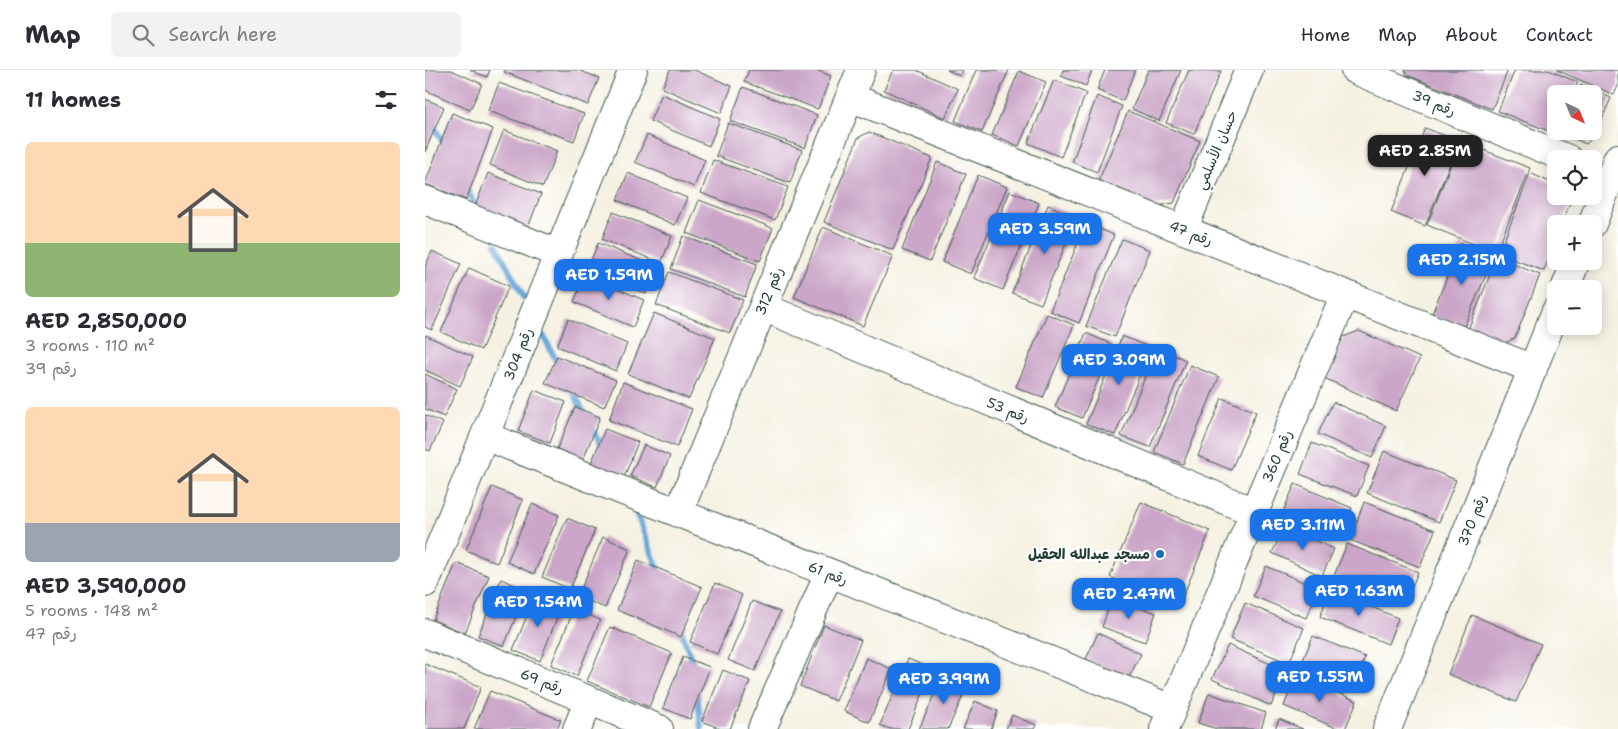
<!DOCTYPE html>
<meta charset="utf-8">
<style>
:root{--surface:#fff;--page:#f2f2f3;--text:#2b2b33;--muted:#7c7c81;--line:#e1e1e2;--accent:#1a73e8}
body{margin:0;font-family:"Shantell Sans","Playpen Sans Arabic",sans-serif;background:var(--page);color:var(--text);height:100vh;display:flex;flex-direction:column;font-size:19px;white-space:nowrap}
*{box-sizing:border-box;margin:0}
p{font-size:16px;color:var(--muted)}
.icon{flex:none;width:28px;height:28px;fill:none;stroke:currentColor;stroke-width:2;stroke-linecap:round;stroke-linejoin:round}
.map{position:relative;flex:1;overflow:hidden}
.side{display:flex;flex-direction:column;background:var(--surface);width:425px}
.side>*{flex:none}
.needle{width:32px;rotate:137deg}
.buttons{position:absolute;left:1122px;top:15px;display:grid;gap:10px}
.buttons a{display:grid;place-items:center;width:55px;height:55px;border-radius:8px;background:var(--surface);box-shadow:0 2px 12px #0003;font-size:25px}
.price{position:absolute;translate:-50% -42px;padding:0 11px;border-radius:10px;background:var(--accent);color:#fff;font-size:16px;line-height:32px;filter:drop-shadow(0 1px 2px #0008)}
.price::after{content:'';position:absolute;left:50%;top:30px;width:15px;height:11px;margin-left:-8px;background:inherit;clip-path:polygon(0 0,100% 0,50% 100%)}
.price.active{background:#222;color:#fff}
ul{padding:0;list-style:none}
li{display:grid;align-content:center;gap:10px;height:265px;padding:0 25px}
li span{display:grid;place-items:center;height:155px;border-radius:8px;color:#555}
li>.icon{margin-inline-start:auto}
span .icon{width:90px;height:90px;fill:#fffc;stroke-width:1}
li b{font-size:21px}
h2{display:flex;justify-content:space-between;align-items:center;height:60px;padding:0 25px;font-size:21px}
header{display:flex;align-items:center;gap:30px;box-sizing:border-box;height:70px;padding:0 25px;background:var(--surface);border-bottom:1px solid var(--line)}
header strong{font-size:24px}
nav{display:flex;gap:28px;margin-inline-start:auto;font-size:18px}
.search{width:350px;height:45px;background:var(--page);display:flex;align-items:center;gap:12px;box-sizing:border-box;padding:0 18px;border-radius:8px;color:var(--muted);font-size:19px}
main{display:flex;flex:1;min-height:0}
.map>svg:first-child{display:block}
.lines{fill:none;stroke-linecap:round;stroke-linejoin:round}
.stream{stroke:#62a3d6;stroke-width:6}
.building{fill:#cba6c8}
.minor-casing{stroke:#3f584e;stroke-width:30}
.minor{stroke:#fff;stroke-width:28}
.poi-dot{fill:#1f6fb2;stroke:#fff;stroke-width:2}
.labels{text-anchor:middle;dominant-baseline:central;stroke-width:4.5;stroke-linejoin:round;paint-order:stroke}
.street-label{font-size:14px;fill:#1f3d34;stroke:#fff}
.poi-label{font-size:14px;font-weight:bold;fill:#1f3d34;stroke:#fff;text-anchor:end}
</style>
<header>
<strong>Map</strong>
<div class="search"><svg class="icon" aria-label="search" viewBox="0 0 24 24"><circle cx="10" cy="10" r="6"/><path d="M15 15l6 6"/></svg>Search here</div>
<nav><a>Home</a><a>Map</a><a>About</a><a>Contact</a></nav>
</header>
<main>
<section class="side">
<h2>11 homes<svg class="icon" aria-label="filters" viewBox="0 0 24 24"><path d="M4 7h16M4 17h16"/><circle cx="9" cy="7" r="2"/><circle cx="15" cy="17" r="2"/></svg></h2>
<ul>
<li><span style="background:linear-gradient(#ffd9b3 65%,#8fb573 0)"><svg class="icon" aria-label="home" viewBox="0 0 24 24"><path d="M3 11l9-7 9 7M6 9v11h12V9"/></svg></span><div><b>AED 2,850,000</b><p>3 rooms · 110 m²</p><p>رقم 39</p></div></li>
<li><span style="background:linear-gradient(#ffd9b3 75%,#9aa5b1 0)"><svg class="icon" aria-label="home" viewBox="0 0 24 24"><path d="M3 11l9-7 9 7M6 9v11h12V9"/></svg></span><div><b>AED 3,590,000</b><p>5 rooms · 148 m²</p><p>رقم 47</p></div></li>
</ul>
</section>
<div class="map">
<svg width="1193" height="659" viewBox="0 0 1193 659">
<rect width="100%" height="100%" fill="#fff"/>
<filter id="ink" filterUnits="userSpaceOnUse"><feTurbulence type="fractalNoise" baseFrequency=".02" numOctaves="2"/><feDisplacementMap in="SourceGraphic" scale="10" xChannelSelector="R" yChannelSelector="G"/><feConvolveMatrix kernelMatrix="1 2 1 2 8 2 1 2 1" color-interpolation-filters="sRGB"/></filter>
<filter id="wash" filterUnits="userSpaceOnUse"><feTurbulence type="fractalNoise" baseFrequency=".0096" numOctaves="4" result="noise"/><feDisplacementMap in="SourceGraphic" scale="20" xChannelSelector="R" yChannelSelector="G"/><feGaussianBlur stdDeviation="1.12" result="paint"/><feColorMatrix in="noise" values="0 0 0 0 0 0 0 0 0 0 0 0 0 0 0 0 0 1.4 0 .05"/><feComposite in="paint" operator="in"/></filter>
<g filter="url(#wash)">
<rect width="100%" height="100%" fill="#f5f1e2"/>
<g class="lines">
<path class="stream" d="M 0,39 L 20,77
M 41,117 L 49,134
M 71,175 L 99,228
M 118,265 L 134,296
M 146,318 L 161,347
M 166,356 L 178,380
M 211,443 L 236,506
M 255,557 L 269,597
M 272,622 L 276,658"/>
</g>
<g id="blocks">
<path class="building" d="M 0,0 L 26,0 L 57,14 L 45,40 L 0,20 Z
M 45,0 L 65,0 L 62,7 Z
M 79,0 L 153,0 L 174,8 L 163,35 L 79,2 Z
M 245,0 L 269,0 L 307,16 L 296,43 L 237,18 Z
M 324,0 L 391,0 L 406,6 L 393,39 L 319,12 Z
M 468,0 L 491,0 L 533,19 L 520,48 L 459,20 Z
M 522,0 L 538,0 L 535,6 Z
M 551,0 L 584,0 L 557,62 L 530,51 Z
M 638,0 L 667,0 L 661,16 L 636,6 Z
M 680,0 L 710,0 L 698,31 L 672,20 Z
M 723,0 L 756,0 L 734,51 L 707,39 Z
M 764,0 L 796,1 L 769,64 L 741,53 Z
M 980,0 L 1083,0 L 1067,39 L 982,5 Z
M 1090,0 L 1123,0 L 1153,12 L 1148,24 L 1131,24 L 1131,61 L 1133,61 L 1131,64 L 1073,41 Z
M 1132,0 L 1193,0 L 1193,16 L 1189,25 Z
M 594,1 L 621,12 L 594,76 L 567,65 Z
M 629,10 L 661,23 L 636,87 L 603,73 Z
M 74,13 L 159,44 L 149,71 L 63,41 Z
M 1156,15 L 1186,28 L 1170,65 L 1161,74 L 1135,63 L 1136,61 L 1169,61 L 1169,24 L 1152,24 Z
M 318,17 L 392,45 L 380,78 L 305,51 Z
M 237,24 L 295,49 L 284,76 L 225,51 Z
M 672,26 L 697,36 L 672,102 L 647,92 Z
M 0,29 L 19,37 L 0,82 Z
M 703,41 L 775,71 L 749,133 L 732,136 L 673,112 Z
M 27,43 L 68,59 L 41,130 L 0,114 Z
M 303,53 L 377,80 L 365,113 L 291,86 Z
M 1000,58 L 1034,71 L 1000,156 L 966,142 Z
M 79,60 L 132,81 L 118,117 L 65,95 Z
M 444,62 L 507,88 L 468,180 L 399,152 L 433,68 Z
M 222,65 L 280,90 L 269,117 L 210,92 Z
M 1035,71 L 1105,98 L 1071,183 L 1002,155 Z
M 288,90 L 363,117 L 350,150 L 276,123 Z
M 512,92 L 541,104 L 505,191 L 477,180 Z
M 63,103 L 116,124 L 102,160 L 49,139 Z
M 203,103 L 262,128 L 250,155 L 192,130 Z
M 1105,103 L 1131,115 L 1131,126 L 1144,126 L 1146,130 L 1137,154 L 1131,154 L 1131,169 L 1119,201 L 1074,184 Z
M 553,105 L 582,117 L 546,204 L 517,192 Z
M 585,121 L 614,133 L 578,220 L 549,208 Z
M 274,130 L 348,158 L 335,191 L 261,163 Z
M 623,135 L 652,147 L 616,234 L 587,223 Z
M 188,142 L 247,166 L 236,193 L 177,169 Z
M 661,153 L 689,165 L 654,253 L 625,241 Z
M 398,157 L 468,186 L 438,256 L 369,227 Z
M 258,166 L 332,194 L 320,227 L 246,199 Z
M 697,169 L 725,180 L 690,267 L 661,256 Z
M 173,173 L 232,197 L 221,224 L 162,200 Z
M 1036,173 L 1069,186 L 1038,259 L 1006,246 Z
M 7,181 L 36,194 L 7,260 L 0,257 L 0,197 Z
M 1072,187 L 1115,205 L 1090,268 L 1078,274 L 1043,260 Z
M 44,198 L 84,216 L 56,280 L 16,262 Z
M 244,202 L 318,230 L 305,263 L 231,235 Z
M 160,205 L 219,230 L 208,257 L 149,232 Z
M 229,243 L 290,268 L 264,329 L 203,304 Z
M 622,244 L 649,255 L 618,328 L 591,317 Z
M 143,249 L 202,274 L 191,301 L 132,276 Z
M 934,261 L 995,288 L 971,341 L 899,308 L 918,267 Z
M 661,263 L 688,275 L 657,348 L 630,337 Z
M 0,265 L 48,287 L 35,316 L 0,300 Z
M 697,266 L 726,278 L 690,365 L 661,354 Z
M 732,278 L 761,290 L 725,377 L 696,366 Z
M 132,286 L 191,310 L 179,337 L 120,313 Z
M 765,295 L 794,307 L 758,394 L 729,382 Z
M 0,304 L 32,319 L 19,347 L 0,339 Z
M 198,312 L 267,339 L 252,377 L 184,350 Z
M 109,320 L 141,332 L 125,373 L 93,361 Z
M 797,328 L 831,342 L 806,400 L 773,386 Z
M 908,332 L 961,356 L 947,388 L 893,364 Z
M 150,337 L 175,347 L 158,390 L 132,379 Z
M 0,345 L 18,353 L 5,381 L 0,379 Z
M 180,359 L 213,372 L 198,410 L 165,396 Z
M 887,373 L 944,396 L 932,426 L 875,404 Z
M 219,375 L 245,386 L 232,417 L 205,406 Z
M 959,381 L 1031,410 L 1014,452 L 942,423 Z
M 870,414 L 927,438 L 915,468 L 857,444 Z
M 67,417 L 98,430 L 72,493 L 41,480 Z
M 716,432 L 785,461 L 754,536 L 685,507 Z
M 939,432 L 1010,460 L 995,497 L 925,470 Z
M 107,434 L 134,445 L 109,504 L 82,492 Z
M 142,448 L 170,460 L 145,519 L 117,507 Z
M 860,456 L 909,479 L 897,506 L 847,483 Z
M 178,467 L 205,479 L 180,538 L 153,526 Z
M 922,474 L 993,502 L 980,533 L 909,506 Z
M 213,490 L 277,517 L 256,567 L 192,540 Z
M 31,493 L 64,506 L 40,563 L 8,550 Z
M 841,496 L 894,519 L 881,548 L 828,526 Z
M 76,509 L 102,520 L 79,576 L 53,566 Z
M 290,513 L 317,525 L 292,584 L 265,572 Z
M 905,520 L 973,548 L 963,574 L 895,547 Z
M 111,524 L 137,535 L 115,591 L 88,580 Z
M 687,528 L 731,543 L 720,572 L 677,557 Z
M 327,531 L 355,542 L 330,601 L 303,590 Z
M 820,533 L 879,558 L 864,593 L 805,569 Z
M 149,539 L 175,550 L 152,606 L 126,595 Z
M 1047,545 L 1116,574 L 1091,632 L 1023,604 Z
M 399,555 L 436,570 L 411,631 L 375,616 Z
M 185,557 L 247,583 L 224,637 L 162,611 Z
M 673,563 L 716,584 L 703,609 L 661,589 Z
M 888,566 L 940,587 L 929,616 L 876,595 Z
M 803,575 L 861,601 L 846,636 L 787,609 Z
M 258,587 L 285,597 L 265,649 L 238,638 Z
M 441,588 L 467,599 L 444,652 L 419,641 Z
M 483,589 L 508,599 L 483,659 L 465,659 L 455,655 Z
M 0,594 L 56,617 L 39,659 L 0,659 Z
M 298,600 L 325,611 L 305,659 L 296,659 L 277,651 Z
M 518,606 L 542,617 L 523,659 L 494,659 Z
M 871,606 L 932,631 L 920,659 L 914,659 L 859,636 Z
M 65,621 L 136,650 L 132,659 L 49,659 Z
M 784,623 L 841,643 L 836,659 L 792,659 L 773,653 Z
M 550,631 L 573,641 L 566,659 L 538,659 Z
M 587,645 L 611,655 L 609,659 L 581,659 Z
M 854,649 L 878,659 L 850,659 Z"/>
</g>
</g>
<g filter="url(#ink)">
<use href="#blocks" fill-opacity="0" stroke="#3f584e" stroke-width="1"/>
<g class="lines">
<g class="minor-casing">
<path id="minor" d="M 930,0 L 1143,89
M 425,27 L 1108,299
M 0,130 L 134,184
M 1167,154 L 1193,88
M 758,160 L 824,0
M 1140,219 L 1151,191
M 338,237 L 829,442
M 60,366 L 747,639
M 253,443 L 436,0
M 0,513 L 208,0
M 0,563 L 234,659
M 152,659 L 164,630
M 337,659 L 404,503
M 739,659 L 920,224
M 962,659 L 1131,241"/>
</g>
<use href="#minor" class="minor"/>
</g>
</g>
<circle class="poi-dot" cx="735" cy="484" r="5"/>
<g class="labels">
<g class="street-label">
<text transform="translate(1009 33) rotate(23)">رقم 39</text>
<text transform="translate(791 80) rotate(-67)">حسان الأسلمي</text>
<text transform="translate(766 163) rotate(22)">رقم 47</text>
<text transform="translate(344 221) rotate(-67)">رقم 312</text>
<text transform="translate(93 284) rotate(-68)">رقم 304</text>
<text transform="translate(583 340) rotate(23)">رقم 53</text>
<text transform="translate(852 386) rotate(-67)">رقم 360</text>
<text transform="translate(1047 450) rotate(-68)">رقم 370</text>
<text transform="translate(403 503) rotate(22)">رقم 61</text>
<text transform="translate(117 611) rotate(22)">رقم 69</text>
</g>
<g class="poi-label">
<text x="725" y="484">مسجد عبدالله الحقيل</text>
</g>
</g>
</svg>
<div class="buttons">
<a><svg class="needle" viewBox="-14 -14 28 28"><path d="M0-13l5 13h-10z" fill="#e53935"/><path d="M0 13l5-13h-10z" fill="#7c7c81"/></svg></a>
<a><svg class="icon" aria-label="locate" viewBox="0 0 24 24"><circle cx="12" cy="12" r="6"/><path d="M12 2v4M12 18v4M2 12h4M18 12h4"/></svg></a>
<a>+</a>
<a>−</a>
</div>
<b class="price active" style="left:1000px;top:107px">AED 2.85M</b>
<b class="price" style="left:620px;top:185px">AED 3.59M</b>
<b class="price" style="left:1037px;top:216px">AED 2.15M</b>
<b class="price" style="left:184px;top:231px">AED 1.59M</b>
<b class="price" style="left:694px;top:316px">AED 3.09M</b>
<b class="price" style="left:878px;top:481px">AED 3.11M</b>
<b class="price" style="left:934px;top:547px">AED 1.63M</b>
<b class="price" style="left:704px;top:550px">AED 2.47M</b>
<b class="price" style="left:113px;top:558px">AED 1.54M</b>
<b class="price" style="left:895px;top:633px">AED 1.55M</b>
<b class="price" style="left:519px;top:635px">AED 3.99M</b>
</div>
</main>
